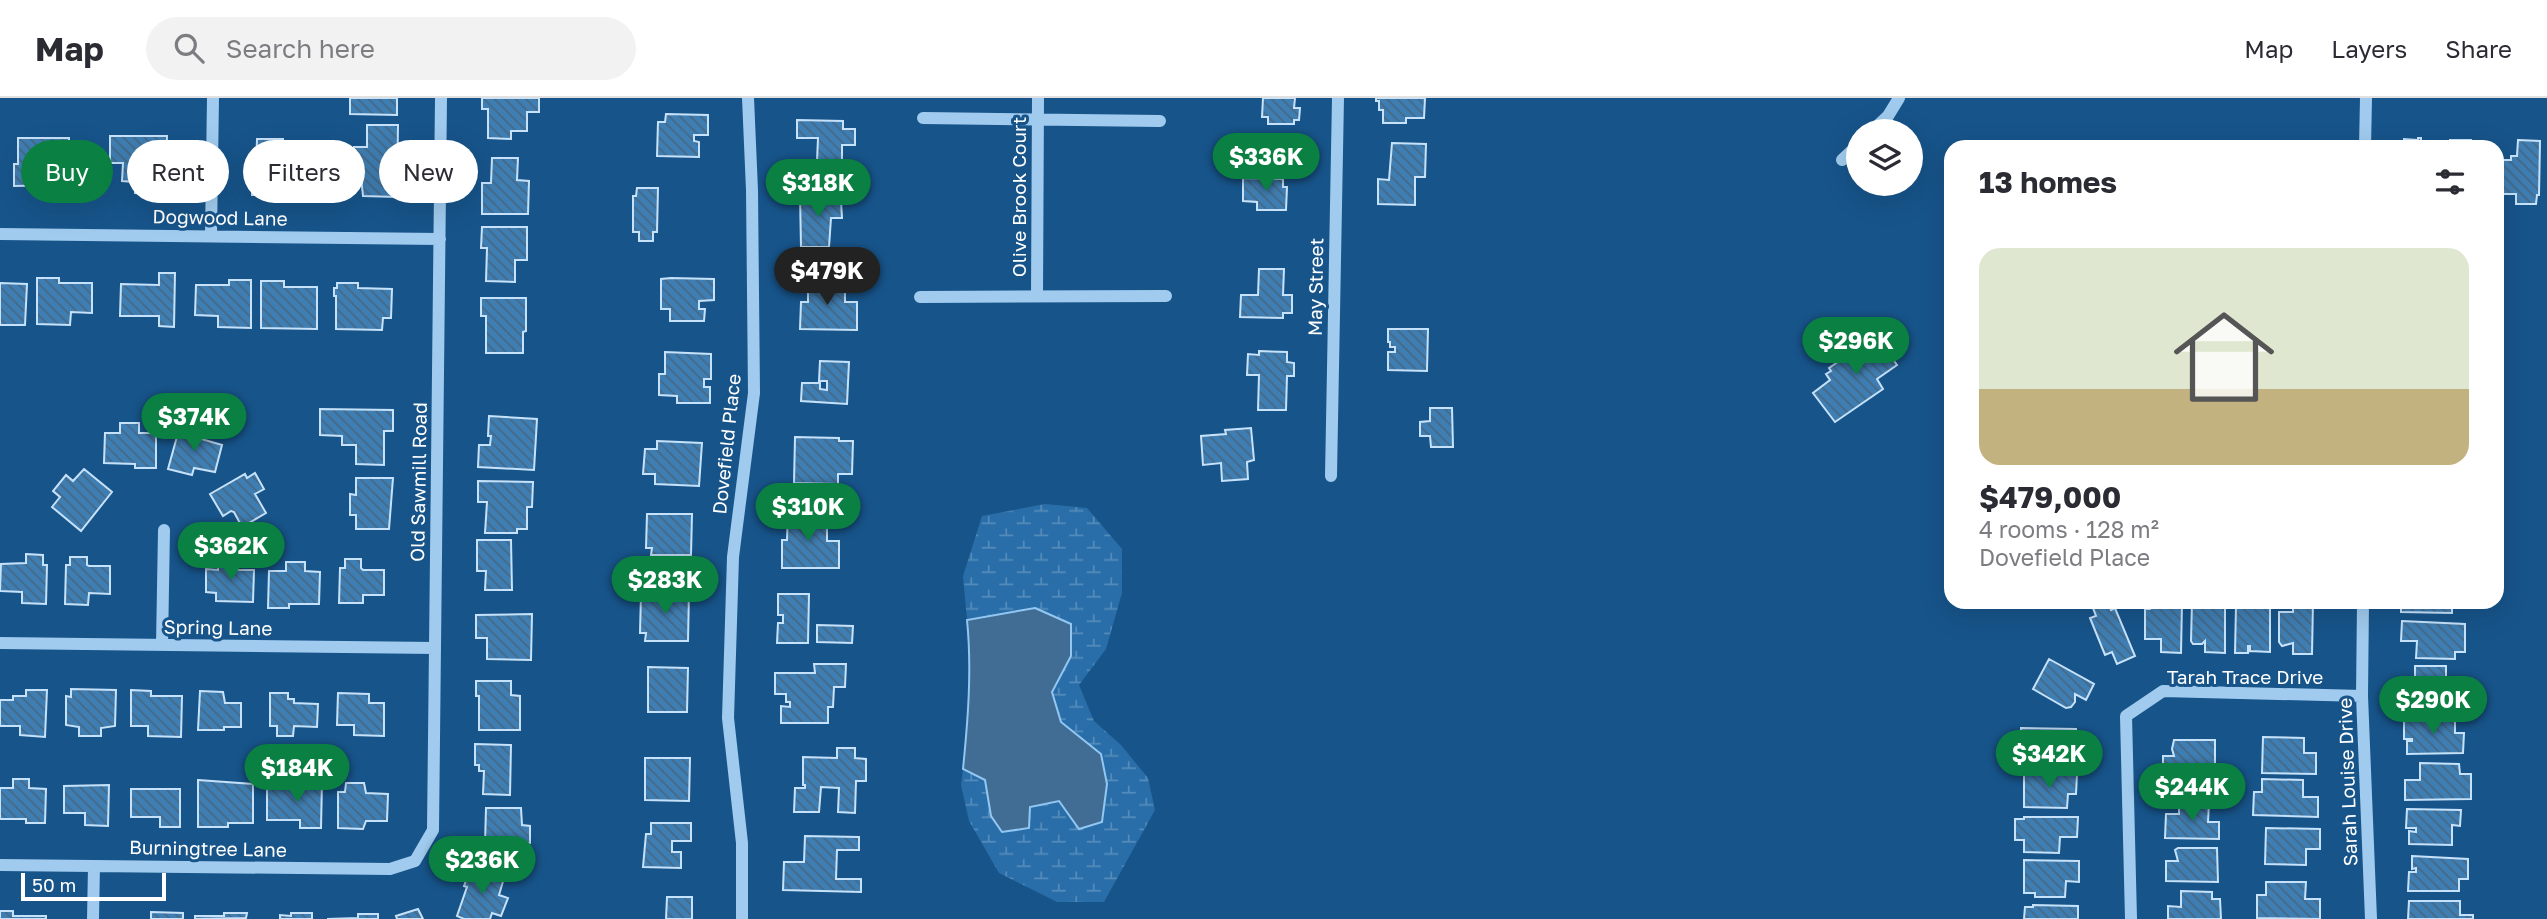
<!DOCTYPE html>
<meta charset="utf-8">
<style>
:root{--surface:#fff;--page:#f2f2f3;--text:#2b2b33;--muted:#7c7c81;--line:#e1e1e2;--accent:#0b8043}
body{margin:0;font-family:"Golos Text",sans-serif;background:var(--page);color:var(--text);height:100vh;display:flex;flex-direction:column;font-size:26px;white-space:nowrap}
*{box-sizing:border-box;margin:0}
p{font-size:23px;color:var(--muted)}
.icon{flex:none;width:38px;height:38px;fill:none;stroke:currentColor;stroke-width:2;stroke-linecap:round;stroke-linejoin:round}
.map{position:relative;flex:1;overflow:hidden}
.drawer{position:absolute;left:1944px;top:42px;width:560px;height:469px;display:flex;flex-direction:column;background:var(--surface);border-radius:21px;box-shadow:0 7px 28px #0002}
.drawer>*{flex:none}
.banner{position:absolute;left:21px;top:42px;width:665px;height:63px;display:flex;gap:14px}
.fabs{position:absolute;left:1846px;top:21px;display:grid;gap:14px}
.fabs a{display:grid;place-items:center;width:77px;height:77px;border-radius:50%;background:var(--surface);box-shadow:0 7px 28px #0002;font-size:35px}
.scale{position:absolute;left:21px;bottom:18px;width:145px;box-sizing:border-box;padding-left:7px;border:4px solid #fff;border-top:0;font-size:19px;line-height:24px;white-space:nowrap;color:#fff;-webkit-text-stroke:5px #17548a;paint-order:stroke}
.price{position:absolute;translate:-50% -60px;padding:0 16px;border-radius:24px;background:var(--accent);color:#fff;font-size:23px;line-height:46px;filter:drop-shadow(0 2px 4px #0008)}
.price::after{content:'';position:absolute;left:50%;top:42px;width:21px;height:16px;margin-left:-10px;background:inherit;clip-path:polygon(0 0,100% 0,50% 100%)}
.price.selected{background:#222;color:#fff}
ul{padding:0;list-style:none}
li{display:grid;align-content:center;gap:14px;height:371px;padding:0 35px}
li span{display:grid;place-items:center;height:217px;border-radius:21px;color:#555}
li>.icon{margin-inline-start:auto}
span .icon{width:126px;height:126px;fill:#fffc;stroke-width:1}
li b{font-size:30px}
h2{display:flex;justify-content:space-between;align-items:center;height:84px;padding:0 35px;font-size:30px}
.tag{padding:0 24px;border-radius:32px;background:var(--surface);box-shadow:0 7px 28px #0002;font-size:24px;line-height:63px}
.tag.selected{background:var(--accent);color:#fff}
header{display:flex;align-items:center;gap:42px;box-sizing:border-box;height:98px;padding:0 35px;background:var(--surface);border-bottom:2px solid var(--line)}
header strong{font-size:33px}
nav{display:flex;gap:38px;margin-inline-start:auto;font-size:24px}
.search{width:490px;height:63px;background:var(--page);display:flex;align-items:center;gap:18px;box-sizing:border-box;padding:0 24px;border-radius:38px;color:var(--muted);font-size:26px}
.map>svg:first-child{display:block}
.wetland{fill:url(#wetland-marsh)}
.water{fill:#416d95;stroke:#92c7f1;stroke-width:2}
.building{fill:url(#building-back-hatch);stroke:#c6e2fa;stroke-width:2}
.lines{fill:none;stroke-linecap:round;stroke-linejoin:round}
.minor{stroke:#a0cbee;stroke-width:12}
.labels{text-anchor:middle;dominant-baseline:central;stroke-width:6;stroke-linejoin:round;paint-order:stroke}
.street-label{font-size:19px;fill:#fff;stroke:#17548a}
</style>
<header>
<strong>Map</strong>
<div class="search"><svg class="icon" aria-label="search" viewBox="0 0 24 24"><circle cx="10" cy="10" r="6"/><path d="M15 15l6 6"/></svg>Search here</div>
<nav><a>Map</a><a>Layers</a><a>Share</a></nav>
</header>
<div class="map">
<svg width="2547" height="821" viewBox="0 0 2547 821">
<defs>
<pattern id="wetland-marsh" width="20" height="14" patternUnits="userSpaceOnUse" patternTransform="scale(1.75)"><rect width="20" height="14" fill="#296ea9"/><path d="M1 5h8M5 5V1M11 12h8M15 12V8" fill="none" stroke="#548bba"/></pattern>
<pattern id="building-back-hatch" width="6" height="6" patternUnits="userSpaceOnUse" patternTransform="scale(1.75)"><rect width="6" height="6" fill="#3f7eb3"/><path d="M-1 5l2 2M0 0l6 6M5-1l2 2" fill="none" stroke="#456885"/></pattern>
</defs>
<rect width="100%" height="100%" fill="#17548a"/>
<path class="wetland" d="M 1045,406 L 1087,410 L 1122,451 L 1122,495 L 1106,551 L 1079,587 L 1094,623 L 1121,647 L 1148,680 L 1155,712 L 1104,804 L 1057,804 L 999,775 L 969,723 L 961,687 L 963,671 L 985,682 L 991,718 L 1060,703 L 1101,656 L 1061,624 L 1052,594 L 1071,558 L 1035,510 L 967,522 L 963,478 L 982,418 Z"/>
<path class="water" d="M 1035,510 L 1071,526 L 1071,558 L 1052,594 L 1061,624 L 1101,656 L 1107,686 L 1102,724 L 1079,731 L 1059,703 L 1030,709 L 1029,730 L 1002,734 L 991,718 L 985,682 L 963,671 C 968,621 972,572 967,522 Z"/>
<path class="building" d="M 350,0 L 397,0 L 397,17 L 350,16 Z
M 482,0 L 539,0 L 539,14 L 527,14 L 527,33 L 511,33 L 511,41 L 488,40 L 488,11 L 482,11 Z
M 1263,0 L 1295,0 L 1294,10 L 1300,10 L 1299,22 L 1294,22 L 1294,26 L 1268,26 L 1268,19 L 1262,19 Z
M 1376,0 L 1425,0 L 1424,20 L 1406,20 L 1406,25 L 1383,25 L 1383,12 L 1379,12 L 1379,3 L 1376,3 Z
M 666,16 L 708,17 L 708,37 L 694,37 L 694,43 L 699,44 L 699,59 L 657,58 L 658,24 L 665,24 Z
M 797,22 L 843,23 L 843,31 L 855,31 L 855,47 L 842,47 L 842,63 L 817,63 L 818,40 L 797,40 Z
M 367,27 L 398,27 L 397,99 L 363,98 L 360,69 L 354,69 L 354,49 L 367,49 Z
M 1249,36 L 1292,37 L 1292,54 L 1286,54 L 1285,70 L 1248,69 L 1248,60 L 1241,60 L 1241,45 L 1248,45 Z
M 110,38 L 167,38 L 166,65 L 160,65 L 159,96 L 135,95 L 135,84 L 122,83 L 123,65 L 110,65 Z
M 18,40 L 69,40 L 68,87 L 14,88 L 14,66 L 18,66 Z
M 2418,40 L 2421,40 L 2421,49 L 2404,49 L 2404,41 L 2418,42 Z
M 257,41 L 283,41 L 283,52 L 296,52 L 296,70 L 308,71 L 307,98 L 252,97 L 252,70 L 256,70 Z
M 2450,42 L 2471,42 L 2470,49 L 2450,49 Z
M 2518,42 L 2540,43 L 2539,97 L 2537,97 L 2536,106 L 2516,106 L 2516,96 L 2502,96 L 2502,62 L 2511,62 L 2511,58 L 2517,58 Z
M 1392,45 L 1426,46 L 1425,79 L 1415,79 L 1415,107 L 1378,106 L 1378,81 L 1389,82 Z
M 492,60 L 518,60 L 517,82 L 529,83 L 528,116 L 482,116 L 482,85 L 491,85 Z
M 1243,80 L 1283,81 L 1283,89 L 1287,89 L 1286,112 L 1257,112 L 1257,104 L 1243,103 Z
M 637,90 L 658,90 L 657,134 L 653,134 L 653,143 L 639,143 L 639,134 L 633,134 L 633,98 L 636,98 Z
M 829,96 L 829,103 L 841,103 L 842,120 L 831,120 L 829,149 L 801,149 L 800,97 Z
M 482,129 L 527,129 L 527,162 L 515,162 L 515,184 L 486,183 L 487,150 L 481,150 Z
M 1259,171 L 1284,171 L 1283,197 L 1292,197 L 1292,215 L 1283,215 L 1283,220 L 1240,219 L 1241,197 L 1258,197 Z
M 159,175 L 175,175 L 174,229 L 159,228 L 159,218 L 120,218 L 121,186 L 159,187 Z
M 808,177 L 830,178 L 829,186 L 845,187 L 845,204 L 857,204 L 857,232 L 800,231 L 801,204 L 808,204 Z
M 37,180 L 59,180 L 59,185 L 92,185 L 92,215 L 71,214 L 70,227 L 37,226 Z
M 671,180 L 714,181 L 714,202 L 699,203 L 699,211 L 705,211 L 704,223 L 670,223 L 670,211 L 661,211 L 661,181 Z
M 229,182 L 251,182 L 251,230 L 218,229 L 218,218 L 195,217 L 196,187 L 229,187 Z
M 261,183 L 284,183 L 284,189 L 317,189 L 317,231 L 261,230 Z
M 0,185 L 27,186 L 25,227 L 0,227 Z
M 337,185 L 358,185 L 358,190 L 392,191 L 391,220 L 383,220 L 382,232 L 336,231 L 336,198 L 334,198 L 334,190 L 337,190 Z
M 481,200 L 526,200 L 526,233 L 523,234 L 523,255 L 486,255 L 486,218 L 481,218 Z
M 1871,230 L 1897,267 L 1877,281 L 1883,291 L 1835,324 L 1813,295 L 1830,282 L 1826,276 L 1831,273 L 1829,270 L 1858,250 L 1853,243 Z
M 1388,231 L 1428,231 L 1427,273 L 1388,272 L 1388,254 L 1395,254 L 1395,249 L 1390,249 L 1390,244 L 1388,244 Z
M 1259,253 L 1287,254 L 1287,264 L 1294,265 L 1294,278 L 1287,278 L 1286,312 L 1258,312 L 1259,277 L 1247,277 L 1248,256 L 1259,257 Z
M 665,254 L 711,256 L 711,281 L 704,281 L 704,289 L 710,289 L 710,305 L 677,305 L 677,298 L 659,297 L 659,276 L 665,276 Z
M 820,263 L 849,264 L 847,306 L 801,303 L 802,285 L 820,285 L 820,291 L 827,292 L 827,283 L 819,283 Z
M 1430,310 L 1452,310 L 1453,349 L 1431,349 L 1430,338 L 1420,338 L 1420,324 L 1430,323 Z
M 320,311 L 393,312 L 393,333 L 384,333 L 384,367 L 356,366 L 356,347 L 342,347 L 342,338 L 320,337 Z
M 489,318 L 537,321 L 534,372 L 478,369 L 479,347 L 490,347 L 491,338 L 488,338 Z
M 120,325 L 139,325 L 139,335 L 156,335 L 156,370 L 135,370 L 135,366 L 104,365 L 105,335 L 120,335 Z
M 185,327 L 200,331 L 198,340 L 222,347 L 215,374 L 194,370 L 192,377 L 168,371 L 178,335 L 182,336 Z
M 1251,330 L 1254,362 L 1247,364 L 1248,381 L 1222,383 L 1221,365 L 1203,367 L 1201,338 L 1226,336 L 1225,332 Z
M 795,339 L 839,340 L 839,343 L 853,343 L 852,376 L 838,376 L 838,386 L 794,385 Z
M 657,343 L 702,345 L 699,388 L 655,386 L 655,376 L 643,376 L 645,351 L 657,351 Z
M 84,371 L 112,394 L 81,433 L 52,409 L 60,399 L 53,393 L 66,377 L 73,383 Z
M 255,375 L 264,391 L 255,396 L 266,415 L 242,429 L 234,414 L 231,413 L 223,418 L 210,396 L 245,376 L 247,380 Z
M 356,380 L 393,380 L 389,431 L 356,431 L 356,417 L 350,417 L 350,396 L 356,397 Z
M 478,383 L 533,384 L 532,409 L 527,409 L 527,431 L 517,431 L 517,435 L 485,435 L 487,404 L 478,404 Z
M 788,412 L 815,413 L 815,424 L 827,424 L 827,443 L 839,443 L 839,470 L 782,470 L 782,442 L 787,442 Z
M 647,416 L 692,416 L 691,457 L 651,457 L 652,450 L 646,450 Z
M 477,442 L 511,442 L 512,492 L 485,492 L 486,473 L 477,473 Z
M 26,456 L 43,457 L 43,467 L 47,467 L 46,506 L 22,505 L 22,494 L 0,493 L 1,466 L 26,465 Z
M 70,459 L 87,459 L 87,467 L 89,468 L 110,468 L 110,496 L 89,495 L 88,507 L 65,506 L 66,467 L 70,467 Z
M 345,461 L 361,461 L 361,470 L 363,472 L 384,472 L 384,497 L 363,497 L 363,505 L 339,505 L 340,470 L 345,470 Z
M 218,462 L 238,462 L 238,472 L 254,472 L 253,504 L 216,503 L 216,495 L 206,494 L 206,471 L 218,472 Z
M 286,464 L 305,464 L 305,473 L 320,474 L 319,506 L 289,506 L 289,510 L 268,510 L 269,473 L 286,473 Z
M 646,494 L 689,494 L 688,543 L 645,543 L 646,535 L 640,535 L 641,496 L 646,496 Z
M 778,496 L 809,496 L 808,545 L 777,545 L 778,525 L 783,525 L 783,517 L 778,517 Z
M 2108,504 L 2111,512 L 2115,510 L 2135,558 L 2117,566 L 2112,554 L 2105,557 L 2090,520 L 2096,518 L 2093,510 Z
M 2150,504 L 2182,504 L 2181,555 L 2161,554 L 2161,541 L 2145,541 L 2145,511 L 2150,511 Z
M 2192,504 L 2225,504 L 2225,555 L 2205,554 L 2205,543 L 2202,546 L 2193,546 L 2191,543 Z
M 2238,504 L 2270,504 L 2270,554 L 2250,553 L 2250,548 L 2248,548 L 2248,555 L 2235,555 L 2236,508 L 2238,508 Z
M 2293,504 L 2313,504 L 2312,556 L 2293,556 L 2293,545 L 2282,548 L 2279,544 L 2279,514 L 2293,514 Z
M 2401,504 L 2452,504 L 2452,515 L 2401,514 Z
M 532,516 L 531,562 L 487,561 L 487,540 L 476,540 L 476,517 Z
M 2402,523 L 2465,526 L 2465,554 L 2455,554 L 2455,561 L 2416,560 L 2417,543 L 2401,543 Z
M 817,527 L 853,528 L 852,545 L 817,544 Z
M 2049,561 L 2094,586 L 2086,602 L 2075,596 L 2075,604 L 2071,609 L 2066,610 L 2033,591 Z
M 814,566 L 846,566 L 845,589 L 834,589 L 833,609 L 828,609 L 828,625 L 781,625 L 781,608 L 790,609 L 790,604 L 786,604 L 786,596 L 775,596 L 775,575 L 815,575 Z
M 2415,568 L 2446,568 L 2446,579 L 2457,579 L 2456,604 L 2402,603 L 2402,583 L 2415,583 Z
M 648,569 L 688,570 L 687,614 L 648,614 Z
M 476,583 L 511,583 L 511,597 L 520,598 L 520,632 L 479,632 L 479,598 L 476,598 Z
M 71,591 L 116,592 L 115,628 L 101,630 L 101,638 L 79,638 L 79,629 L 66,627 L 66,598 L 71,599 Z
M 26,592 L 47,592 L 45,639 L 20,637 L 20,628 L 0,628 L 0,602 L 13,602 L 13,598 L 26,598 Z
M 131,592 L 151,593 L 151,598 L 182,598 L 181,639 L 148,638 L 148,628 L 131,628 Z
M 200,593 L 223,594 L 225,605 L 241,605 L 241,629 L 224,629 L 224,632 L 198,632 Z
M 270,595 L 288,595 L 288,601 L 294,601 L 294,605 L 318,606 L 317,629 L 294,628 L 293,638 L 277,638 L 277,628 L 270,628 Z
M 338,595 L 369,596 L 369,605 L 384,605 L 384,638 L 354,637 L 354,627 L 337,627 Z
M 2404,620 L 2455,621 L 2455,635 L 2464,635 L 2463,655 L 2407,656 L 2407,643 L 2412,643 L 2412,641 L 2404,641 Z
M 2021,630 L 2076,631 L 2076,651 L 2063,651 L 2062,667 L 2032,667 L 2032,658 L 2021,658 Z
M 2263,639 L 2304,640 L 2304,655 L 2316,655 L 2316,676 L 2262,675 Z
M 2174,642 L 2215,642 L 2215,676 L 2163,675 L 2163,658 L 2174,658 L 2172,651 Z
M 475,646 L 511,647 L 510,697 L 483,696 L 484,673 L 479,673 L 479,667 L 475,667 Z
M 837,650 L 855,650 L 855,660 L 866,661 L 866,683 L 856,683 L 855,715 L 838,714 L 839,690 L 821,689 L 819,714 L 794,714 L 795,690 L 805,690 L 805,687 L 803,687 L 803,659 L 837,660 Z
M 645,660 L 690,660 L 689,703 L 645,702 Z
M 2420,665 L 2459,666 L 2460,676 L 2471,676 L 2471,701 L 2405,702 L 2405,682 L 2420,682 Z
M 2024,675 L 2077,676 L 2076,696 L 2068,696 L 2067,710 L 2024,709 Z
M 13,681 L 29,681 L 29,690 L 46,691 L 45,725 L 26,725 L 26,721 L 0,721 L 0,690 L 13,690 Z
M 2262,681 L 2303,682 L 2303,699 L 2318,699 L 2318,719 L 2253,717 L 2254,694 L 2262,694 Z
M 198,682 L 253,686 L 253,725 L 228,725 L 228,729 L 198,729 Z
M 289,683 L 322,683 L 321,730 L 300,730 L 300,722 L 267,722 L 267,690 L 289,691 Z
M 346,685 L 364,685 L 366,695 L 388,696 L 387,723 L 366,723 L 363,731 L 338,730 L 338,694 L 345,694 Z
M 109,687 L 108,728 L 85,727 L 85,715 L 64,715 L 64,688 Z
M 131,691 L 180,691 L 180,729 L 160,729 L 160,719 L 131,719 Z
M 2179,704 L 2209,705 L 2208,724 L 2219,724 L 2219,741 L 2165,740 L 2166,716 L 2179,716 Z
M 486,710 L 521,710 L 522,727 L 530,728 L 530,745 L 522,745 L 521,756 L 494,756 L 494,746 L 485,746 Z
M 2407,711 L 2461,712 L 2460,728 L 2452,727 L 2452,747 L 2409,746 L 2409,733 L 2416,734 L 2416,730 L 2406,730 Z
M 2024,719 L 2078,719 L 2077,739 L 2060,739 L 2059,755 L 2024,754 L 2024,742 L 2015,742 L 2015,721 L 2024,721 Z
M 651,725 L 691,725 L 691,743 L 672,743 L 672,754 L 681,754 L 681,770 L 643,769 L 646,736 L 651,736 Z
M 2266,730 L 2320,731 L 2320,751 L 2306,751 L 2306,767 L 2265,766 Z
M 805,738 L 859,739 L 859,752 L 837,752 L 836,781 L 861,781 L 861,794 L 783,792 L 784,764 L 804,764 Z
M 2178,750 L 2217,750 L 2218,784 L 2166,783 L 2166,763 L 2178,763 L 2175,752 Z
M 2412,758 L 2468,761 L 2468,781 L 2459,781 L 2459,793 L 2408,793 L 2409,774 L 2416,774 L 2416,770 L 2412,771 Z
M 2024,762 L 2079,763 L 2079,784 L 2066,783 L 2065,799 L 2035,799 L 2035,795 L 2024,795 Z
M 471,768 L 504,780 L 499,797 L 508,800 L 501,818 L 492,815 L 490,821 L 464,821 L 457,818 L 467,789 L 464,788 Z
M 2266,784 L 2306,784 L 2305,801 L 2320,801 L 2320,821 L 2257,820 L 2257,797 L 2266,797 Z
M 2181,793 L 2212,794 L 2212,801 L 2220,801 L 2221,821 L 2168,821 L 2168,808 L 2181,809 Z
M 667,799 L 692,799 L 692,821 L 666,821 Z
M 2409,803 L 2460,803 L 2460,817 L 2473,817 L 2473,821 L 2408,821 Z
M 2033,807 L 2078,808 L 2078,821 L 2024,821 L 2025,809 L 2033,809 Z
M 418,811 L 423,821 L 397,821 L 396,818 Z
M 0,813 L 13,813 L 13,818 L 46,818 L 46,821 L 0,821 Z
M 151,814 L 183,815 L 183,821 L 151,821 Z
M 224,815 L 247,815 L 246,820 L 195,821 L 195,818 L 224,818 Z
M 291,815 L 312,815 L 312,821 L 280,821 L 280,817 L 291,818 Z
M 358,816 L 378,816 L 378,821 L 327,821 L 358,820 Z"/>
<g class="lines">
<path class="minor" d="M 923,20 L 1160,23
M 1872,33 L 1888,18 L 1899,0
M 2365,49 L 2366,0
M 1842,62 L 1858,47
M 0,136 L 440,141
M 211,138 L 213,0
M 1037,198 L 1038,0
M 920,199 L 1166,198
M 1331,378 L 1338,0
M 2363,504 L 2362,598 L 2371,821
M 0,545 L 435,550
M 162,547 L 164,432
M 0,767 L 390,771 L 415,763 L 433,732 L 441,0
M 93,821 L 94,768
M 742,821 L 742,745 L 728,620 L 733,459 L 754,295 L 752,92 L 748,0
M 2131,821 L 2126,618 L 2163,593 L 2362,598"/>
</g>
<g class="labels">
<g class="street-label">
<text transform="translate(1018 99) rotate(-90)">Olive Brook Court</text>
<text transform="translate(220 119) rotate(1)">Dogwood Lane</text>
<text transform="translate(1315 189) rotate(-89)">May Street</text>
<text transform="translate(726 346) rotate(-84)">Dovefield Place</text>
<text transform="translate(418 384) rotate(-89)">Old Sawmill Road</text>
<text transform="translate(218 529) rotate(1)">Spring Lane</text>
<text x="2245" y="578">Tarah Trace Drive</text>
<text transform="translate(2347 684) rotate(-92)">Sarah Louise Drive</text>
<text transform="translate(208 750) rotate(1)">Burningtree Lane</text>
</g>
</g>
</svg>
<div class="fabs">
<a><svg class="icon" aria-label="layers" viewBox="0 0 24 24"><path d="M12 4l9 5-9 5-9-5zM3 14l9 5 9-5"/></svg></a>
</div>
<div class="scale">50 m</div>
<b class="price" style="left:1266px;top:95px">$336K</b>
<b class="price" style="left:818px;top:121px">$318K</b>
<b class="price selected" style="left:827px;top:209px">$479K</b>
<b class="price" style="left:1856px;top:279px">$296K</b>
<b class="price" style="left:194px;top:355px">$374K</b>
<b class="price" style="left:808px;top:445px">$310K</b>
<b class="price" style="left:231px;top:484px">$362K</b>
<b class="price" style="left:665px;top:518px">$283K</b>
<b class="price" style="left:2433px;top:638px">$290K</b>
<b class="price" style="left:2049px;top:692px">$342K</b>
<b class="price" style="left:297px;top:706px">$184K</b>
<b class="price" style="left:2192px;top:725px">$244K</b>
<b class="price" style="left:482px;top:798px">$236K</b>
<div class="banner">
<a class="tag selected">Buy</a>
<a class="tag">Rent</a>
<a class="tag">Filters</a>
<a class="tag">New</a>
</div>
<section class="drawer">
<h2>13 homes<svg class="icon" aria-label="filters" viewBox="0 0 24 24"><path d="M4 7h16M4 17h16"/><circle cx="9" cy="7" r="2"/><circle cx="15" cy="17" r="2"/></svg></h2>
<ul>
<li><span style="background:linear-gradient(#dfe7d0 65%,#c2b280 0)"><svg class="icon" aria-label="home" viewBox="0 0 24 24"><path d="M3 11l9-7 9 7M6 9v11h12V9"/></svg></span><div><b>$479,000</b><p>4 rooms · 128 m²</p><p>Dovefield Place</p></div></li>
</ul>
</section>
</div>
